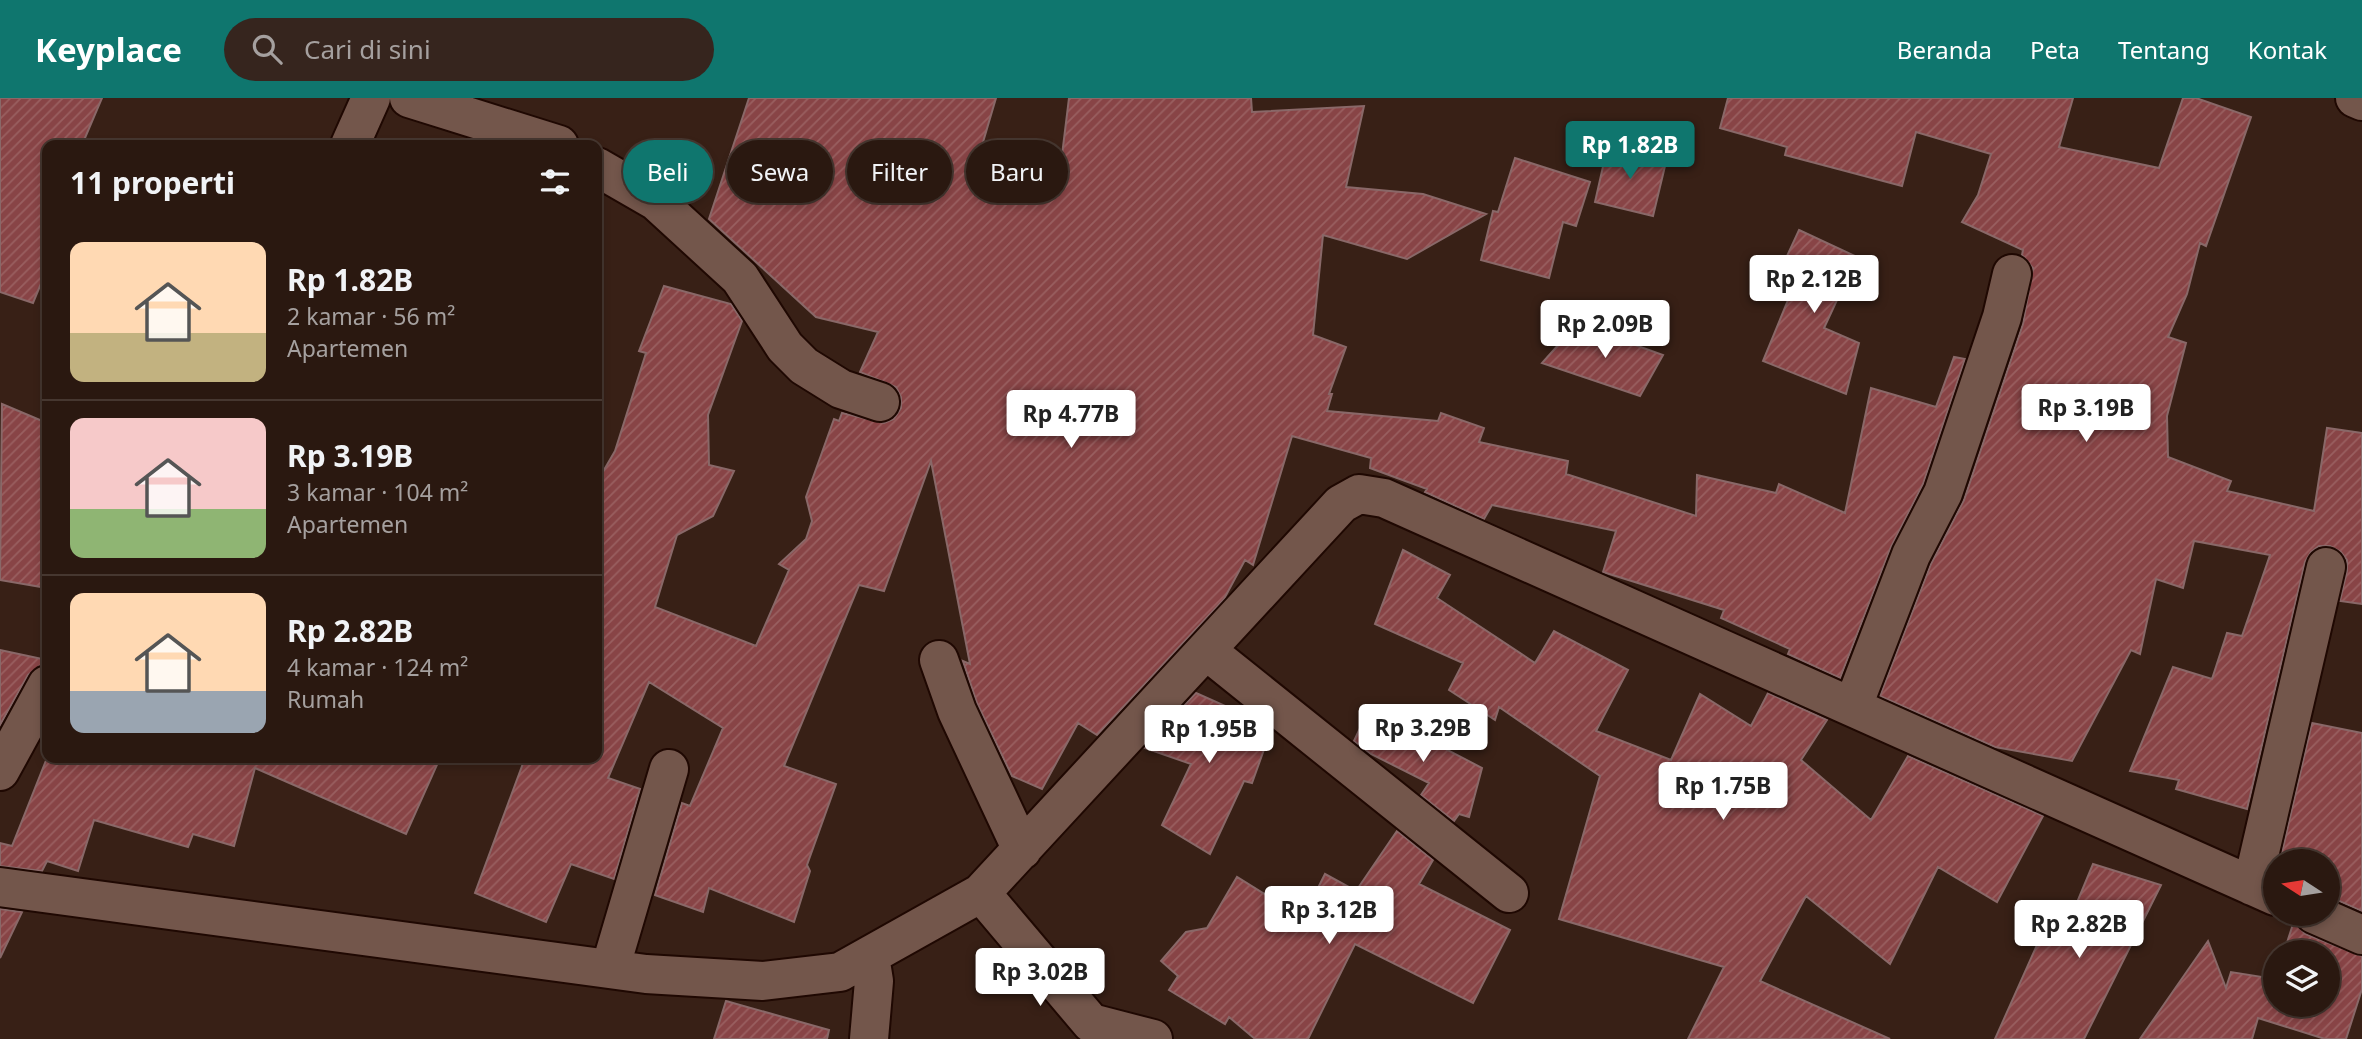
<!DOCTYPE html>
<html lang="id">
<meta charset="utf-8">
<style>
:root{--surface:#2a1810;--page:#36251e;--text:#f1f3f6;--muted:#a5a09f;--line:#463730;--accent:#0f766e}
body{margin:0;font-family:"Noto Sans",sans-serif;background:var(--page);color:var(--text);height:100vh;display:flex;flex-direction:column;font-size:26px;white-space:nowrap}
*{box-sizing:border-box;margin:0}
p{font-size:23px;color:var(--muted)}
.icon{flex:none;width:38px;height:38px;fill:none;stroke:currentColor;stroke-width:2;stroke-linecap:round;stroke-linejoin:round}
.map{position:relative;flex:1;overflow:hidden}
.drawer{position:absolute;left:42px;top:42px;width:560px;height:623px;display:flex;flex-direction:column;background:var(--surface);border-radius:14px;box-shadow:0 4px 10px #0003,0 0 0 2px var(--line)}
.drawer>*{flex:none}
.banner{position:absolute;left:623px;top:42px;width:665px;height:63px;display:flex;gap:14px}
.needle{width:46px;rotate:282deg}
.controls{position:absolute;left:2263px;top:751px;display:grid;gap:14px}
.controls a{display:grid;place-items:center;width:77px;height:77px;border-radius:50%;background:var(--surface);box-shadow:0 4px 10px #0003,0 0 0 2px var(--line);font-size:35px}
.price{position:absolute;translate:-50% -60px;padding:0 16px;border-radius:7px;background:#fff;color:#222;font-size:23px;line-height:46px;filter:drop-shadow(0 2px 4px #0008)}
.price::after{content:'';position:absolute;left:50%;top:42px;width:21px;height:16px;margin-left:-10px;background:inherit;clip-path:polygon(0 0,100% 0,50% 100%)}
.price.on{background:var(--accent);color:#fff}
ul{padding:0;list-style:none}
li{display:flex;align-items:center;gap:21px;height:175px;padding:0 28px}
li+li{border-top:2px solid var(--line)}
li span{display:grid;place-items:center;flex:none;width:196px;height:140px;border-radius:14px;color:#555}
li>.icon{margin-inline-start:auto}
span .icon{width:84px;height:84px;fill:#fffc;stroke-width:1}
li b{font-size:30px}
h2{display:flex;justify-content:space-between;align-items:center;height:84px;padding:0 28px;font-size:30px}
.tag{padding:0 24px;border-radius:32px;background:var(--surface);box-shadow:0 4px 10px #0003,0 0 0 2px var(--line);font-size:24px;line-height:63px}
.tag.on{background:var(--accent);color:#fff}
header{display:flex;align-items:center;gap:42px;box-sizing:border-box;height:98px;padding:0 35px;background:var(--accent);color:#fff}
header strong{font-size:33px}
nav{display:flex;gap:38px;margin-inline-start:auto;font-size:24px}
.search{width:490px;height:63px;background:var(--page);display:flex;align-items:center;gap:18px;box-sizing:border-box;padding:0 24px;border-radius:38px;color:var(--muted);font-size:26px}
.map>svg:first-child{display:block}
.building{fill:url(#building-hatch);stroke:#896868;stroke-width:2}
.lines{fill:none;stroke-linecap:round;stroke-linejoin:round}
.street-casing{stroke:#1f0802;stroke-width:42}
.secondary-casing{stroke:#1f0802;stroke-width:42}
.street{stroke:#73564b;stroke-width:38}
.secondary{stroke:#73564b;stroke-width:38}
</style>
<header>
<strong>Keyplace</strong>
<div class="search"><svg class="icon" aria-label="search" viewBox="0 0 24 24"><circle cx="10" cy="10" r="6"/><path d="M15 15l6 6"/></svg>Cari di sini</div>
<nav><a>Beranda</a><a>Peta</a><a>Tentang</a><a>Kontak</a></nav>
</header>
<div class="map">
<svg width="2362" height="941" viewBox="0 0 2362 941">
<defs>
<pattern id="building-hatch" width="6" height="6" patternUnits="userSpaceOnUse" patternTransform="scale(1.75)"><rect width="6" height="6" fill="#884446"/><path d="M-1 1l2-2M0 6l6-6M5 7l2-2" fill="none" stroke="#995f60"/></pattern>
</defs>
<rect width="100%" height="100%" fill="#382016"/>
<path class="building" d="M 0,0 L 102,0 L 82,47 L 47,47 L 47,171 L 33,205 L 0,194 Z
M 749,0 L 996,0 L 971,85 L 1057,98 L 1069,0 L 1251,0 L 1252,14 L 1364,8 L 1346,89 L 1423,96 L 1486,116 L 1407,161 L 1323,137 L 1313,237 L 1346,249 L 1329,296 L 1332,296 L 1327,313 L 1438,323 L 1441,315 L 1484,330 L 1479,344 L 1568,363 L 1566,376 L 1696,418 L 1697,377 L 1776,395 L 1779,386 L 1845,415 L 1871,290 L 1936,309 L 1954,259 L 1965,261 L 1923,386 L 1891,449 L 1840,580 L 1788,556 L 1790,551 L 1721,520 L 1724,512 L 1603,474 L 1616,433 L 1492,407 L 1484,421 L 1425,394 L 1427,391 L 1370,370 L 1371,360 L 1292,338 L 1253,467 L 1245,462 L 1224,501 L 1097,637 L 1078,625 L 1042,691 L 1012,678 L 977,605 L 963,563 L 970,566 L 931,363 L 884,493 L 859,487 L 784,668 L 836,686 L 807,767 L 810,773 L 794,824 L 709,790 L 703,814 L 655,797 L 682,705 L 690,708 L 723,630 L 649,584 L 608,680 L 640,691 L 614,781 L 571,766 L 546,824 L 475,795 L 525,660 L 597,660 L 597,384 L 615,353 L 646,255 L 639,253 L 664,188 L 731,206 L 742,223 L 708,317 L 709,367 L 734,373 L 713,418 L 677,437 L 655,509 L 756,548 L 789,472 L 779,466 L 806,441 L 812,423 L 806,399 L 834,321 L 839,323 L 842,315 L 884,325 L 894,321 L 901,310 L 901,299 L 896,289 L 860,274 L 878,234 L 816,219 L 709,121 Z
M 1728,0 L 2073,0 L 2059,49 L 2159,70 L 2183,0 L 2196,0 L 2251,19 L 2206,148 L 2200,145 L 2187,196 L 2168,239 L 2186,245 L 2167,318 L 2168,359 L 2231,383 L 2227,393 L 2314,413 L 2327,330 L 2362,335 L 2362,506 L 2340,503 L 2347,473 L 2347,462 L 2341,454 L 2330,448 L 2319,448 L 2311,454 L 2305,464 L 2247,711 L 2176,691 L 2179,682 L 2130,673 L 2173,569 L 2212,581 L 2227,535 L 2242,538 L 2270,457 L 2194,443 L 2183,490 L 2156,481 L 2140,556 L 2131,552 L 2072,663 L 1995,649 L 1880,598 L 1931,466 L 1964,402 L 2023,226 L 2033,170 L 2022,157 L 2023,152 L 1962,124 L 1978,97 L 1991,56 L 1916,34 L 1902,88 L 1785,57 L 1787,49 L 1720,30 Z
M 1609,42 L 1665,68 L 1653,118 L 1595,104 Z
M 1515,60 L 1590,84 L 1576,128 L 1563,124 L 1549,180 L 1481,162 L 1493,113 L 1498,114 Z
M 1799,132 L 1857,159 L 1824,230 L 1859,245 L 1846,296 L 1763,263 L 1793,190 L 1776,182 Z
M 1577,226 L 1663,257 L 1640,298 L 1542,265 Z
M 2,306 L 47,325 L 47,392 L 41,425 L 47,426 L 47,490 L 0,482 Z
M 1403,452 L 1450,477 L 1437,500 L 1535,565 L 1554,533 L 1628,572 L 1596,633 L 1671,662 L 1700,596 L 1751,628 L 1768,595 L 1827,622 L 1801,662 L 1871,722 L 1908,658 L 2043,718 L 1997,804 L 1938,769 L 1890,866 L 1806,798 L 1760,883 L 1890,941 L 1688,941 L 1724,869 L 1559,821 L 1600,678 L 1499,609 L 1495,622 L 1449,592 L 1463,565 L 1375,526 Z
M 0,552 L 47,562 L 28,577 L 0,627 Z
M 1196,595 L 1259,623 L 1271,632 L 1252,685 L 1244,683 L 1210,756 L 1162,727 L 1191,666 L 1145,650 Z
M 1369,611 L 1482,670 L 1469,719 L 1459,716 L 1454,723 L 1421,697 L 1429,685 L 1371,656 L 1354,643 Z
M 2312,625 L 2362,635 L 2362,813 L 2328,798 L 2328,763 L 2280,763 Z
M 47,660 L 440,660 L 406,736 L 255,670 L 234,748 L 193,736 L 188,749 L 94,722 L 78,773 L 47,763 L 42,773 L 0,768 L 0,745 L 12,748 Z
M 1397,733 L 1433,762 L 1419,786 L 1510,832 L 1473,905 L 1355,846 L 1308,941 L 1255,941 L 1229,919 L 1225,926 L 1169,892 L 1178,878 L 1161,863 L 1186,834 L 1207,830 L 1237,779 L 1303,820 L 1325,776 L 1356,793 Z
M 2093,766 L 2161,787 L 2084,941 L 1995,941 L 2045,829 L 2066,831 Z
M 0,811 L 22,814 L 0,860 Z
M 2294,823 L 2305,836 L 2362,858 L 2362,891 L 2346,941 L 2325,941 L 2258,920 L 2252,941 L 2140,941 L 2208,843 L 2226,890 L 2231,874 L 2275,881 L 2275,906 L 2328,906 L 2328,854 L 2284,854 Z
M 726,903 L 829,932 L 827,941 L 714,941 Z"/>
<g class="lines">
<g class="street-casing">
<path id="street" d="M 409,0 L 559,47
M 350,47 L 371,0
M 597,69 L 656,103 L 740,180 L 785,249 L 804,268 L 841,291 L 880,304
M 1207,553 L 1509,795
M 939,562 L 957,613 L 1022,752
M 1853,608 L 1911,457 L 1943,395 L 2002,219 L 2012,176
M 0,673 L 47,587
M 2252,788 L 2326,469
M 0,789 L 646,876 L 763,883 L 840,874 L 981,795 L 1341,406 L 1359,396 L 1384,400 L 2275,798
M 981,795 L 1091,925 L 1153,941
M 2314,816 L 2362,837
M 610,871 L 669,671
M 869,941 L 874,883 L 870,858"/>
</g>
<g class="secondary-casing">
<path id="secondary" d="M 2355,0 L 2362,3"/>
</g>
<use href="#street" class="street"/>
<use href="#secondary" class="secondary"/>
</g>
</svg>
<div class="controls">
<a><svg class="needle" viewBox="-14 -14 28 28"><path d="M0-13l5 13h-10z" fill="#e53935"/><path d="M0 13l5-13h-10z" fill="#a5a09f"/></svg></a>
<a><svg class="icon" aria-label="layers" viewBox="0 0 24 24"><path d="M12 4l9 5-9 5-9-5zM3 14l9 5 9-5"/></svg></a>
</div>
<b class="price on" style="left:1630px;top:83px">Rp 1.82B</b>
<b class="price" style="left:1814px;top:217px">Rp 2.12B</b>
<b class="price" style="left:1605px;top:262px">Rp 2.09B</b>
<b class="price" style="left:2086px;top:346px">Rp 3.19B</b>
<b class="price" style="left:1071px;top:352px">Rp 4.77B</b>
<b class="price" style="left:1423px;top:666px">Rp 3.29B</b>
<b class="price" style="left:1209px;top:667px">Rp 1.95B</b>
<b class="price" style="left:1723px;top:724px">Rp 1.75B</b>
<b class="price" style="left:1329px;top:848px">Rp 3.12B</b>
<b class="price" style="left:2079px;top:862px">Rp 2.82B</b>
<b class="price" style="left:1040px;top:910px">Rp 3.02B</b>
<div class="banner">
<a class="tag on">Beli</a>
<a class="tag">Sewa</a>
<a class="tag">Filter</a>
<a class="tag">Baru</a>
</div>
<section class="drawer">
<h2>11 properti<svg class="icon" aria-label="filters" viewBox="0 0 24 24"><path d="M4 7h16M4 17h16"/><circle cx="9" cy="7" r="2"/><circle cx="15" cy="17" r="2"/></svg></h2>
<ul>
<li><span style="background:linear-gradient(#ffd9b3 65%,#c2b280 0)"><svg class="icon" aria-label="home" viewBox="0 0 24 24"><path d="M3 11l9-7 9 7M6 9v11h12V9"/></svg></span><div><b>Rp 1.82B</b><p>2 kamar · 56 m²</p><p>Apartemen</p></div></li>
<li><span style="background:linear-gradient(#f6c9c9 65%,#8fb573 0)"><svg class="icon" aria-label="home" viewBox="0 0 24 24"><path d="M3 11l9-7 9 7M6 9v11h12V9"/></svg></span><div><b>Rp 3.19B</b><p>3 kamar · 104 m²</p><p>Apartemen</p></div></li>
<li><span style="background:linear-gradient(#ffd9b3 70%,#9aa5b1 0)"><svg class="icon" aria-label="home" viewBox="0 0 24 24"><path d="M3 11l9-7 9 7M6 9v11h12V9"/></svg></span><div><b>Rp 2.82B</b><p>4 kamar · 124 m²</p><p>Rumah</p></div></li>
</ul>
</section>
</div>
